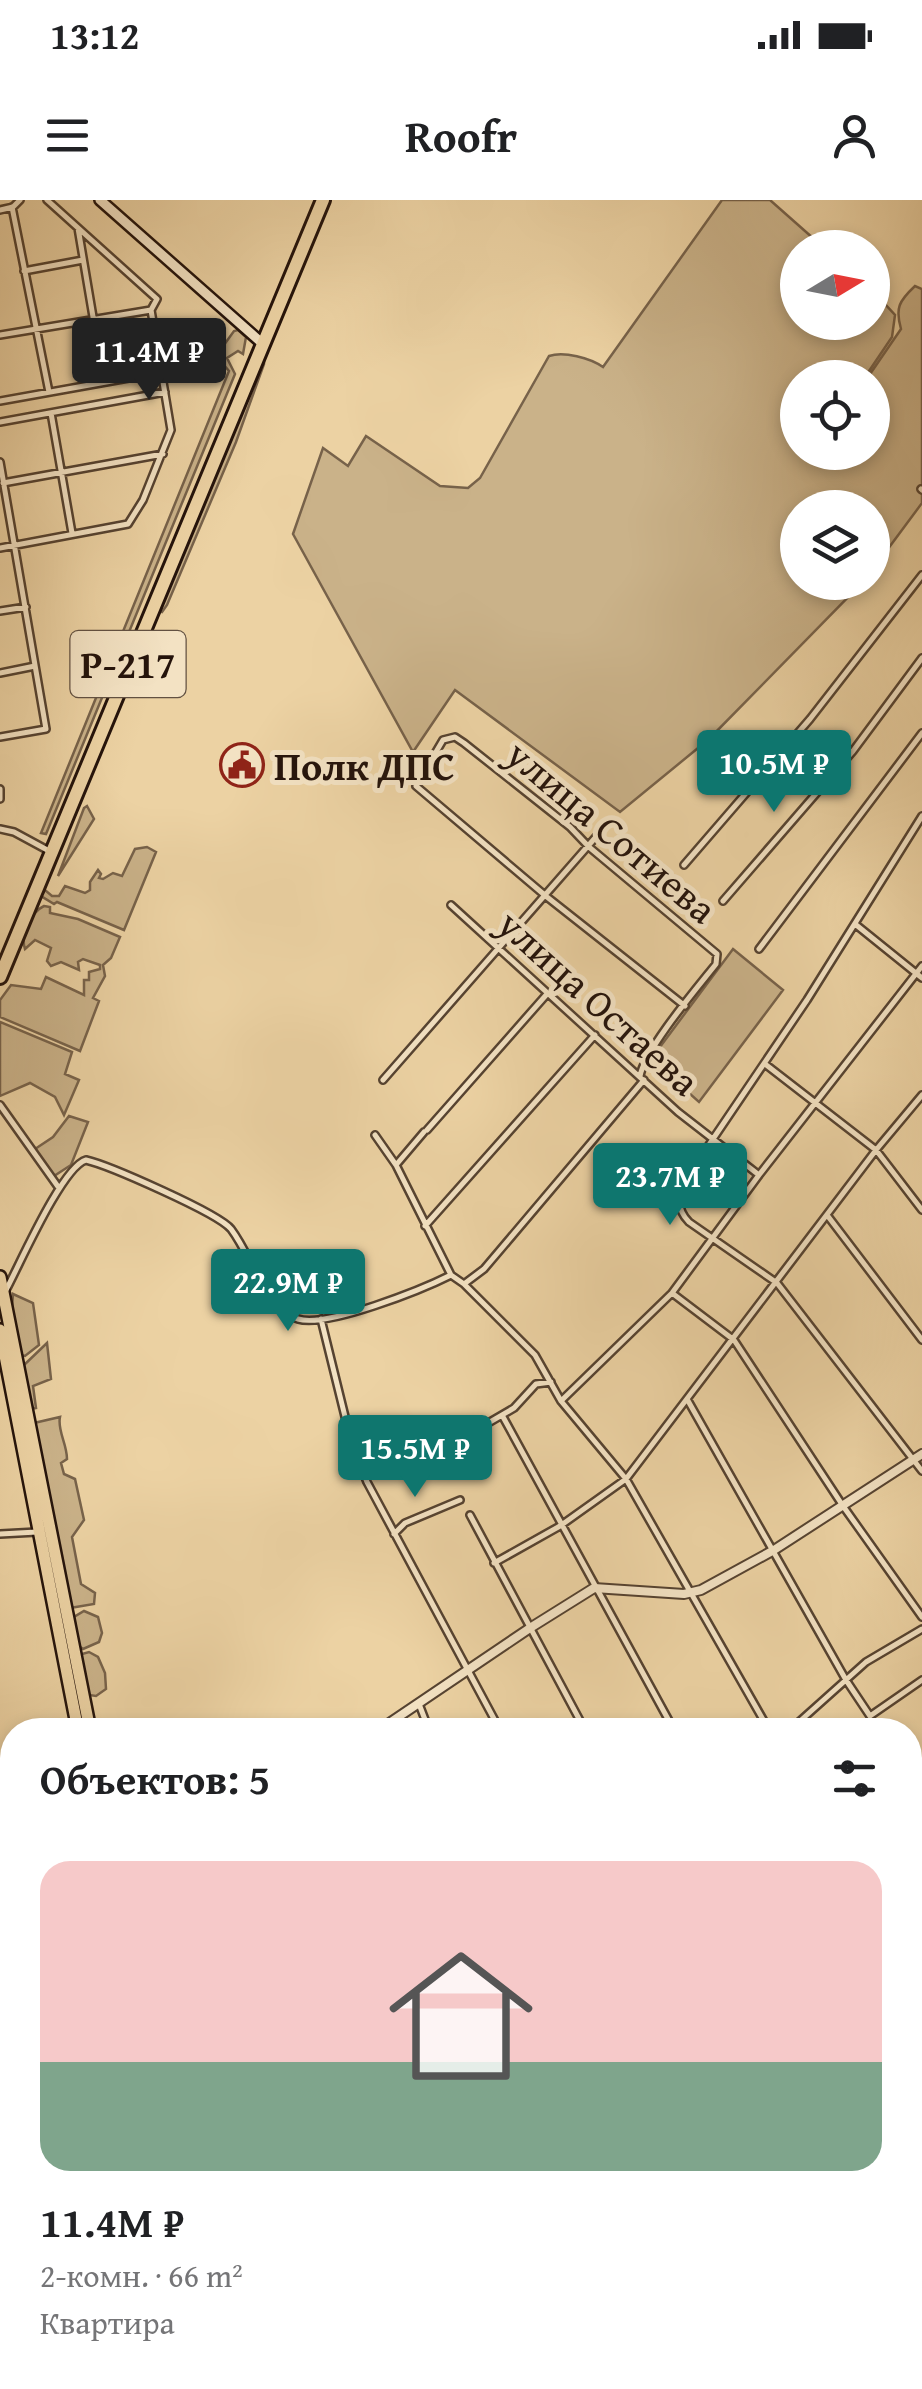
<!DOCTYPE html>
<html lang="ru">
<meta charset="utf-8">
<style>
:root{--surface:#fff;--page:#f6f6f6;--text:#202124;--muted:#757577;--accent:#0f766e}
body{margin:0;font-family:"Gentium Book Plus",serif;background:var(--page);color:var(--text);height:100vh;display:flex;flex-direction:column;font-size:38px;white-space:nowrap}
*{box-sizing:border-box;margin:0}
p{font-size:32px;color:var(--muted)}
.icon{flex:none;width:55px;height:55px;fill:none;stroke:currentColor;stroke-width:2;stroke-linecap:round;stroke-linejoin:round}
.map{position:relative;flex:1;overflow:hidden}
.sheet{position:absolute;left:0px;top:1518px;width:922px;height:672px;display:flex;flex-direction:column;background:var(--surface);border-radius:40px 40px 0 0;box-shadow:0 5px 15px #0003}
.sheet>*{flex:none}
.needle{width:65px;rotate:80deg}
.controls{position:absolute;left:780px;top:30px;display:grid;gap:20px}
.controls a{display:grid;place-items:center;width:110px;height:110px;border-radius:50%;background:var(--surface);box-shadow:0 5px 15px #0003;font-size:50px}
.price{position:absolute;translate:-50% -85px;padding:0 22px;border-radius:10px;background:var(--accent);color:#fff;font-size:32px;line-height:65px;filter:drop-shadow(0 2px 5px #0008)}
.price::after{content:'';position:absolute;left:50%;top:60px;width:30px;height:22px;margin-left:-15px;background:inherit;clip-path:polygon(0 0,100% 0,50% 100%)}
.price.current{background:#222;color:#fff}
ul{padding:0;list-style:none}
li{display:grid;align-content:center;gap:20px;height:530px;padding:0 40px}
li span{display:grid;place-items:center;height:310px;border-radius:30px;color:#555}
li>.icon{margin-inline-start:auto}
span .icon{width:180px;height:180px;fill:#fffc;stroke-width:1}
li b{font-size:42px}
h2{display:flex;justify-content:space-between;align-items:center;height:120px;padding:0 40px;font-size:42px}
.status{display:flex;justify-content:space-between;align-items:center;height:70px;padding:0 50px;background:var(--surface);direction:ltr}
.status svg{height:28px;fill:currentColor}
header{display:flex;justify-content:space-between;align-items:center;height:130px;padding:0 40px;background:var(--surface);font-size:45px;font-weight:700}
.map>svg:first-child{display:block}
.green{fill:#cab289;stroke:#77624a;stroke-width:2.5}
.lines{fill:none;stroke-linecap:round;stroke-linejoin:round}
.minor-casing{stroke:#564331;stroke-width:10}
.tertiary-casing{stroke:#564331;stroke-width:12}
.secondary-casing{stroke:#24130b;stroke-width:14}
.primary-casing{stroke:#24130b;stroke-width:16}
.trunk-casing{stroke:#24130b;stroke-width:18}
.minor{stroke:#f3e2c3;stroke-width:5}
.tertiary{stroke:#f3e2c3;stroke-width:8}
.secondary{stroke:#f3e2c3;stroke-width:9}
.primary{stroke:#ecd2a3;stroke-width:11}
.trunk{stroke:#ecd2a3;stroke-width:12}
.tram{stroke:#24130b;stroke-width:2.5}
.labels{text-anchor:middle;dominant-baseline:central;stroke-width:10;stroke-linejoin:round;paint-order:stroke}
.shield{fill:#f3e2c3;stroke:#625142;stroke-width:2.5}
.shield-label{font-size:38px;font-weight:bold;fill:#24130b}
.poi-label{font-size:40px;font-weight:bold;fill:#24130b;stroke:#f3e2c3;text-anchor:start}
.street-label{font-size:40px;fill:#24130b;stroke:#f3e2c3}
</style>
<div class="status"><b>13:12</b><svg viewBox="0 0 49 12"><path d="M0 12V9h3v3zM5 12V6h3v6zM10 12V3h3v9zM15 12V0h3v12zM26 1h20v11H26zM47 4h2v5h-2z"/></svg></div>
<header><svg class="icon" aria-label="menu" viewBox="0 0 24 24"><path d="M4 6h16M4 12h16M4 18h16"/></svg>Roofr<svg class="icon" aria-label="person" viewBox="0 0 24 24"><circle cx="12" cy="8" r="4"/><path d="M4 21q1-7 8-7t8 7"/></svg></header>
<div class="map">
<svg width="922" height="2189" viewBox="0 0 922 2189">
<rect width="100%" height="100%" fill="#ecd2a3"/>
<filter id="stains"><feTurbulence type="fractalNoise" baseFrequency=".002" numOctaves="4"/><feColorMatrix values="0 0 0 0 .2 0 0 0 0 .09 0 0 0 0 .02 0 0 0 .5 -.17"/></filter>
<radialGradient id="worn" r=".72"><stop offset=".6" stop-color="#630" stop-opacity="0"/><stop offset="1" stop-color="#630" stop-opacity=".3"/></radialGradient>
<path class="green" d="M 722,0 L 770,0 L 823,47 L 798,48 L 798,122 L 872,122 L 873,91 L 895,115 L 892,137 L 865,177 L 798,178 L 798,252 L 872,252 L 872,178 L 868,177 L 901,129 C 895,108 899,101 915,86 L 922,89 L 922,303 L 873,369 L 872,308 L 798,308 L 798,382 L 862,383 L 709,539 L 620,612 L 455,490 L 413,552 L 293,334 L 323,248 L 348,266 L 366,236 L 440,286 L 468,288 L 480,278 L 549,156 C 564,151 590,158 603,167 Z
M 238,130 L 246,137 L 243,154 L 238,151 L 227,158 L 235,174 L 46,634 L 41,633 L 229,171 L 216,156 L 234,131 Z
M 264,153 L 264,164 L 236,242 L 167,405 L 162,412 L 158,411 Z
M 87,606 L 94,619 L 58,676 L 84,608 Z
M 147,647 L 156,652 L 124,730 L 57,702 L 54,704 L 41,696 L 45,690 L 52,696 L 59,696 L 65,686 L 85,693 L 90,690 L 90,682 L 98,670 L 101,674 L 99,678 L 103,679 L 113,673 L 122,676 L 135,649 Z
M 44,706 L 50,707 L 50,713 L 78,719 L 120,737 L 111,758 L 103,765 L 105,776 L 93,798 L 99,801 L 80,851 L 0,817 L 0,800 L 11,785 L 41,789 L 46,777 L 84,795 L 84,780 L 89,780 L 89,772 L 100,769 L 100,765 L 83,759 L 78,762 L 79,770 L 61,762 L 51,766 L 47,761 L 51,748 L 35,740 L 25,749 C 20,735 31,712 44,706 Z
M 733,749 L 783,790 L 699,902 L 651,859 Z
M 0,822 L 72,852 L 65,874 L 79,880 L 64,915 L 55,897 L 30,883 L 0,896 Z
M 69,916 L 88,922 L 71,965 L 54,976 L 35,949 L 53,937 Z
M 13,1094 L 33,1103 L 39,1145 L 25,1156 L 21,1155 L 12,1109 Z
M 47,1143 L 51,1179 L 33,1186 L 36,1208 L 31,1209 L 23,1166 Z
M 60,1217 C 57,1230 67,1244 67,1259 L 61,1263 L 64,1274 L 75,1279 L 84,1320 L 72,1337 L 81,1384 L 95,1393 L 94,1404 L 70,1408 L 34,1223 Z
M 84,1411 L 98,1417 L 102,1433 L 99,1442 L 83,1449 L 79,1446 L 74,1417 Z
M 89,1452 L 98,1457 L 105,1473 L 106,1489 L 96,1496 L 89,1495 L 81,1458 L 82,1454 Z"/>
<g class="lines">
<g class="minor-casing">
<path id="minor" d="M 12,7 L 49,192
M 0,10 L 13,7 L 20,0
M 78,28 L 104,182
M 24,71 L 83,60
M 0,135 L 151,110
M 0,201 L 162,172
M 51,213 L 72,333
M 0,222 L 165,192
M 0,262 L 46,529 L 0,537
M 3,283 L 163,254
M 921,289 L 922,290
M 0,348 L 128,324 L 143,300 L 171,230 L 151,110 L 157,99 L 47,0
M 0,411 L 26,407
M 0,473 L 35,466
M 0,589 L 0,599
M 922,616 L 807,800 L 690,973 C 680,990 673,1006 689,1022 L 777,1083 L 922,1271
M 0,629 L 14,632 L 51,652
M 684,665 L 810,519 L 922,375
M 723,701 L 853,551 L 922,458
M 451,705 L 678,912 L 759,975
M 855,724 L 922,778
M 759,749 L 922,533
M 765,864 L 876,950 L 922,1010
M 640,876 C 645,849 697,788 716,764 L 717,754 L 589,647 L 570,627 L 464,543 L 455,537 L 443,540 L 416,586 L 547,697 L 685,806
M 383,880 L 602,630
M 0,905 L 59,988
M 427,930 L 547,794
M 375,935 L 396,965 L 451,1075 L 464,1084 L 484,1069 L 644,880
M 396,965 L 424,932
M 827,1015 L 922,1140
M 425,1026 L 595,835
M 464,1084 L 535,1155 L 561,1201 L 626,1279 L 769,1530
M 6,1090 C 20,1064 62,967 86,960 C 108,965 218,1013 231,1029 C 249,1053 257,1084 279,1107 C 284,1112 291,1117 298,1119 C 327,1128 423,1089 451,1075
M 672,1093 L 734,1140 L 843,1306 L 922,1417
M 321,1119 L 352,1245 L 367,1282 L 500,1530
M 687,1199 L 846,1480 L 870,1516 L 922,1480
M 561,1201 L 672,1093 L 759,975 L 922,766
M 502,1215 L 674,1530
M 471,1233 L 514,1208 L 536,1184 L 551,1182
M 470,1315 L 585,1530
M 0,1334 L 37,1332
M 394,1334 L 405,1323 L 460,1300
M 494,1363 L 560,1326 L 626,1279 L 876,950 L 922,895
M 419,1504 L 429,1530
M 790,1530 L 866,1462 L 922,1429
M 910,1780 L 922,1779
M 910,1825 L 922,1823
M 910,1868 L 922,1866
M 910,1912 L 922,1911
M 0,1923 L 12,1921
M 910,1957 L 922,1955
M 910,2003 L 922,2001
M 910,2018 L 922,2021
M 910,2081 L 922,2084
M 910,2141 L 922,2144
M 800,2178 L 849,2189
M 551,2189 L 553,2178
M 748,2189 L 750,2178"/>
</g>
<g class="tertiary-casing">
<path id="tertiary" d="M 379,1530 L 530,1428 L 594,1388 L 684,1394 L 701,1390 L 774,1350 L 922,1254
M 0,1617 L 12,1615
M 0,1771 L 12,1769
M 0,2181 L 15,2178
M 7,2189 L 63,2178
M 855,2189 L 857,2178"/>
</g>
<g class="secondary-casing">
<path id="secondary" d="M 100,0 L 263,144
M 910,1716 L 922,1707
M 0,2133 L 12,2129"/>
</g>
<g class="primary-casing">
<path id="primary" d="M 0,1077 L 90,1530
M 0,1130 L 78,1530
M 202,2178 L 205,2189"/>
</g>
<g class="trunk-casing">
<path id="trunk" d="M 0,777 L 323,0"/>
</g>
<use href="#minor" class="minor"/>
<use href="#tertiary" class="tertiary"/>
<use href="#secondary" class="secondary"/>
<use href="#primary" class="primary"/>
<use href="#trunk" class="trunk"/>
<path class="tram" d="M 0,2186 L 42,2178
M 734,2189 L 735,2178"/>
</g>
<defs>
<g id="civic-ring" transform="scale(2.25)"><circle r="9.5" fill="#f3e2c3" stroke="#8f2418" stroke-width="1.5"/><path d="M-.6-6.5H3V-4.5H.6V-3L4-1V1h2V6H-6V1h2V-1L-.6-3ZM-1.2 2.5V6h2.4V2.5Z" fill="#8f2418"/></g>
</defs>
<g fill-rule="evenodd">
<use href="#civic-ring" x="242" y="565"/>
</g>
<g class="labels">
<rect class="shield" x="70.5" y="431" width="115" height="66" rx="8"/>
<g class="shield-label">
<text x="128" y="464">Р-217</text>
</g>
<g class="poi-label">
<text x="274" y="565">Полк ДПС</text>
</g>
<g class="street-label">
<text transform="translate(612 631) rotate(40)">улица Сотиева</text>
<text transform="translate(599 802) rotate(42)">улица Остаева</text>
</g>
</g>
<rect width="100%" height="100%" filter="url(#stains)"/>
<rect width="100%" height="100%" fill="url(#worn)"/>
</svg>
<div class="controls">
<a><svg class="needle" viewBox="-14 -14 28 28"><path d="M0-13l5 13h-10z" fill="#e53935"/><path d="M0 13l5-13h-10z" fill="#757577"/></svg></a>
<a><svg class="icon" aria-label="locate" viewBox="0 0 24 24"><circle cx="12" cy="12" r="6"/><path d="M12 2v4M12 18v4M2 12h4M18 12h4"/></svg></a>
<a><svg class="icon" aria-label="layers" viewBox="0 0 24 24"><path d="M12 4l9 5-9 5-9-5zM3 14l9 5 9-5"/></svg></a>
</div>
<b class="price current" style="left:149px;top:203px">11.4M ₽</b>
<b class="price" style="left:774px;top:615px">10.5M ₽</b>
<b class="price" style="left:670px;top:1028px">23.7M ₽</b>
<b class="price" style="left:288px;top:1134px">22.9M ₽</b>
<b class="price" style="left:415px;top:1300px">15.5M ₽</b>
<section class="sheet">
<h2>Объектов: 5<svg class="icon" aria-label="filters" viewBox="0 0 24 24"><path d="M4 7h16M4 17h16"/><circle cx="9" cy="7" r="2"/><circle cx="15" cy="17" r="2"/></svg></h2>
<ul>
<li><span style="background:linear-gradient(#f6c9c9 65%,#7fa58c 0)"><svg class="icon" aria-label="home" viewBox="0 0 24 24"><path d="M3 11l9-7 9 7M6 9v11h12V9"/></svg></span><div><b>11.4M ₽</b><p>2-комн. · 66 m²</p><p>Квартира</p></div></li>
</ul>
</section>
</div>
